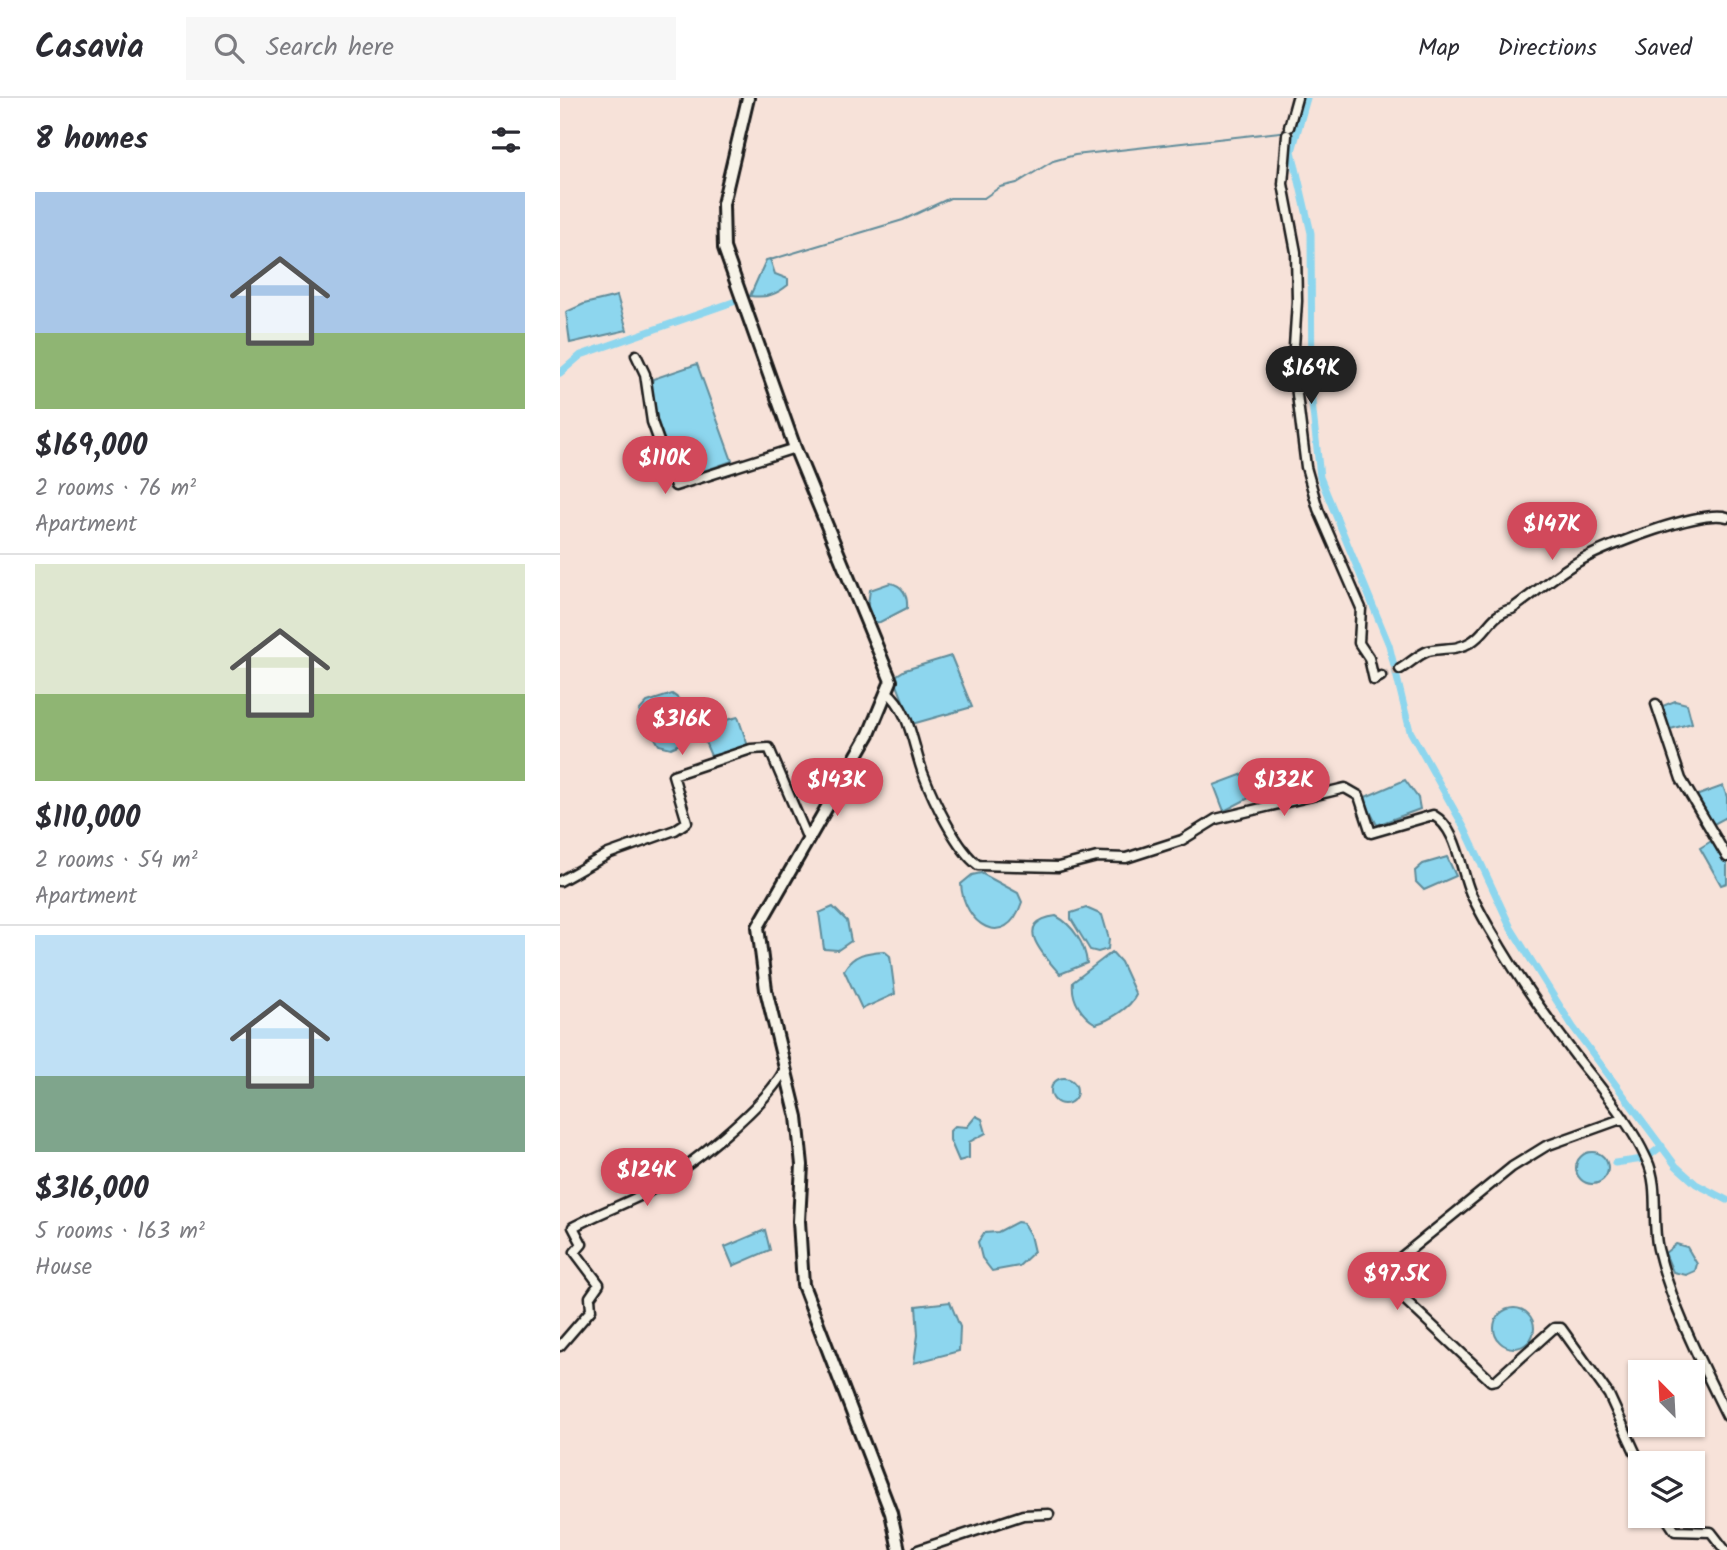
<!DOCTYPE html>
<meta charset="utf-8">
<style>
:root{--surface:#fff;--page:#f7f7f7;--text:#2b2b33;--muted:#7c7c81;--line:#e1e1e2;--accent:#d1495b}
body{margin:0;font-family:Kalam,sans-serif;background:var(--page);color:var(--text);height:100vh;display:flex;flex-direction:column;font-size:26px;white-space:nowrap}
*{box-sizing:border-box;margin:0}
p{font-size:23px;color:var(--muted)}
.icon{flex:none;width:38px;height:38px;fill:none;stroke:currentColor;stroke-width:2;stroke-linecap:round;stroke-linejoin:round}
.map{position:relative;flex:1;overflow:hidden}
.side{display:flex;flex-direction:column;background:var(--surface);width:560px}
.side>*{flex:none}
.needle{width:46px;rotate:336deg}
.fabs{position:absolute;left:1068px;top:1262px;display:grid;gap:14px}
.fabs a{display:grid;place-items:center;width:77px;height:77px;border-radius:0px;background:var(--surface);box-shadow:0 2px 5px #0004;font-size:35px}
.price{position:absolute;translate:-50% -60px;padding:0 16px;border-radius:24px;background:var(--accent);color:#fff;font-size:23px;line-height:46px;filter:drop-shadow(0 2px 4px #0008)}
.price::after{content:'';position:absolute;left:50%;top:42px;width:21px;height:16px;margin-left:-10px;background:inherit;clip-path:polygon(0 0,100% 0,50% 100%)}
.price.on{background:#222;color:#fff}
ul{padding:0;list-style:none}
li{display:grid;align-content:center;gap:14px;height:371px;padding:0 35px}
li+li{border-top:2px solid var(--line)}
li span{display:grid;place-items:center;height:217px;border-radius:0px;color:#555}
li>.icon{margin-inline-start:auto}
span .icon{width:126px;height:126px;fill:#fffc;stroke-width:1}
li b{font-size:30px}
h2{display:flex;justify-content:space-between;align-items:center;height:84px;padding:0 35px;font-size:30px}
header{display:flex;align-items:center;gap:42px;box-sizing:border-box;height:98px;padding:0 35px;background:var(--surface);border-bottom:2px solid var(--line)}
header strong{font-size:33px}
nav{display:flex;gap:38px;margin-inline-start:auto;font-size:24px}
.search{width:490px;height:63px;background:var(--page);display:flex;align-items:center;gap:18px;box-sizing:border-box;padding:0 24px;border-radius:0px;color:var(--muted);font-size:26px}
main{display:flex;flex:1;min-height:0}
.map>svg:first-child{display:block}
.water{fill:#8dd6ee;stroke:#608c9a;stroke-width:2}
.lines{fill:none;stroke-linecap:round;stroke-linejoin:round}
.stream{stroke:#608c9a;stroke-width:2}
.canal{stroke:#8dd6ee;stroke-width:7}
.minor-tunnel{stroke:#cbbab3;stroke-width:8;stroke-dasharray:8 4;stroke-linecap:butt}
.minor-casing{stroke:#1c1c1c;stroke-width:13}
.tertiary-casing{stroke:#1c1c1c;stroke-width:16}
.minor{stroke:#f7f3e8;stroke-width:8}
.tertiary{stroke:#f7f3e8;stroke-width:10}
</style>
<header>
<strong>Casavia</strong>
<div class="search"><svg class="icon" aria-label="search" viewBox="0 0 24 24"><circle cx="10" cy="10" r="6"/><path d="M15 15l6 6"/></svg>Search here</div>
<nav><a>Map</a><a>Directions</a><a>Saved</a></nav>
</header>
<main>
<section class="side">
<h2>8 homes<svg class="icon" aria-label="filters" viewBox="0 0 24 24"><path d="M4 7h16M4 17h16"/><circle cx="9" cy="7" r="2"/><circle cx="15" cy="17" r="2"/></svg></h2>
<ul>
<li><span style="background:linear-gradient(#a9c7e8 65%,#8fb573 0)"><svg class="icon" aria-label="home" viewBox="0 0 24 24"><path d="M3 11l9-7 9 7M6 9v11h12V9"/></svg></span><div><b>$169,000</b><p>2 rooms · 76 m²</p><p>Apartment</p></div></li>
<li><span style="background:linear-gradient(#dfe7d0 60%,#8fb573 0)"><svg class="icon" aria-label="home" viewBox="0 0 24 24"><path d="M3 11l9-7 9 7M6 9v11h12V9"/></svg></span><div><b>$110,000</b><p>2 rooms · 54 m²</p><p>Apartment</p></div></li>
<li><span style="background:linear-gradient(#bfe0f5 65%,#7fa58c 0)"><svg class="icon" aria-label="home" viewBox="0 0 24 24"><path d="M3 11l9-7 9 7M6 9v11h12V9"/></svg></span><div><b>$316,000</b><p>5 rooms · 163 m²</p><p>House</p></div></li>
</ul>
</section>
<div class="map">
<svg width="1167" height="1452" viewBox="0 0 1167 1452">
<rect width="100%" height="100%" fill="#f7e2d9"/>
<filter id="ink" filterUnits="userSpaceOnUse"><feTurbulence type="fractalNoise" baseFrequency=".0143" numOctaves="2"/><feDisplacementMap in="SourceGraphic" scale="14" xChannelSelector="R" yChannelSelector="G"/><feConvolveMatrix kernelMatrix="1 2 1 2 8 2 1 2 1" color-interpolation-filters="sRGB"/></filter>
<g filter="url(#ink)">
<path class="water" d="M 210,161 L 215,176 L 228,181 L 228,187 C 216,197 206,200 190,198 L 206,162 Z
M 57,198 L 67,232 L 10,245 L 6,214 L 24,206 Z
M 137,266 L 172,363 L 127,379 C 110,366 86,301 93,281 Z
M 330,485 C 343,487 348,498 347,510 L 320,524 L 311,525 L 307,513 L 310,492 Z
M 391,558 L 412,609 L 352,626 L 334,579 L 345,572 Z
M 112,596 C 125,603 135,626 132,641 L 111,650 L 99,647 L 79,613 L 87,604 Z
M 1115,603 L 1127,606 L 1132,625 L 1107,632 L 1100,609 Z
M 178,619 L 188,648 L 151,658 L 142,637 L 151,626 Z
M 686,675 L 694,688 L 689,700 L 664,713 L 654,687 Z
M 845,682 L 858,700 L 860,711 L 817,727 L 803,700 Z
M 1163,688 L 1167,699 L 1167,719 L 1152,727 L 1133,699 Z
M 1153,742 L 1167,763 L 1167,785 L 1161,787 L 1140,750 Z
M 887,759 L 896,778 L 864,792 L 856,784 L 855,773 L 863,766 Z
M 421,775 L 458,795 L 462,804 C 445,855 403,825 401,786 L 412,777 Z
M 273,809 L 287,823 L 291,843 L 278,852 L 264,851 L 259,815 Z
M 526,810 L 542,817 L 549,841 L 548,851 L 538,854 L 530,852 L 511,821 L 511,815 Z
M 496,818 C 513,827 525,846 527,865 L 500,876 C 484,858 451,824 496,818 Z
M 324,853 L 330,858 L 335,896 L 302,911 L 284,872 C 293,856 307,854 324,853 Z
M 552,854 L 561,864 L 576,897 C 570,910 550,922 536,926 C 522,918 511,902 513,884 Z
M491 993a13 13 0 1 1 26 0a13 13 0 1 1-26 0Z
M 416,1018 L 422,1021 L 426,1035 L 409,1044 L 409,1060 L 399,1063 L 390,1042 L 390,1033 L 395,1028 L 407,1029 Z
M1016 1070a16 16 0 1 1 32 0a16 16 0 1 1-32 0Z
M 457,1124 L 463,1125 L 470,1137 L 474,1154 L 459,1168 L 432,1173 L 422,1160 L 418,1144 L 424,1135 L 438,1134 Z
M 205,1132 L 210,1152 L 173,1168 L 165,1149 Z
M 1116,1146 L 1127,1149 L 1137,1166 L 1135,1173 L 1126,1177 L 1113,1174 L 1105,1155 Z
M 390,1204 L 400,1229 L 399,1253 L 354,1265 L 358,1237 L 356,1208 Z
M934 1230a20 20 0 1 1 40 0a20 20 0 1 1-40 0Z"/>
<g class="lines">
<path class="stream" d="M 210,162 L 343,122 L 390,100 L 424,100 L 440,89 L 457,85 L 493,63 L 515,57 L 738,32"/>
<path class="canal" d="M 747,0 L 732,53 L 751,135 L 752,304 L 760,379 L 829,547 L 850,633 L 905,731 L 951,830 L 1013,929 L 1116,1068 L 1136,1086 L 1167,1102
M 0,275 L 21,257 L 179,202
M 1089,1058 L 1102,1048
M 1055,1065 L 1083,1061"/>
<path class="minor-tunnel" d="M 821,578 L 840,571"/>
<g class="minor-casing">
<path id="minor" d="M 729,29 L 737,0
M 727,37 L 723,86 L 736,154 L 737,203 L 733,264 L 746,369 L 758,411 L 801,510 L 799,545 L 809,560 L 814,582 L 821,578
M 76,257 L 85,276 L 92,324 L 115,388 L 235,350
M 840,571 C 849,566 859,556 868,553 C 884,549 896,553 911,544 C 929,533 930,516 952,511 C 975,495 998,474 1023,461 C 1048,447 1142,411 1167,419
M 326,593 C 350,611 353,649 363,675 C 373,701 397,752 418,767 L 498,769 L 537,759 L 566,760 L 622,742 L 656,721 L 785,690 L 799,698 L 811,735 L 873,717 C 898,731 900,771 911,796 C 918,810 926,825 934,838 C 958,880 989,923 1018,961 C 1043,993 1070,1024 1087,1062 C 1100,1090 1091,1121 1098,1151 C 1112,1209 1141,1265 1167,1318
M 1096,606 L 1121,681 L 1167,759
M 0,783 L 48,756 L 115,732 L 127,724 L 113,677 L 191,651 L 209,650 L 247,739
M 1064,1020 L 986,1048 L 952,1069 L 835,1164 L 826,1184 L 931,1283 L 936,1282 L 994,1230 L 1001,1230 L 1049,1297 L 1080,1365
M 0,1248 L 31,1212 L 30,1199 L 39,1186 L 15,1154 L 22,1146 L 13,1129 C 37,1116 62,1107 86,1095 C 121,1076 210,1005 225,970
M 1105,1418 L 1115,1433 L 1151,1434 L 1165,1452
M 358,1452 L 463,1417 L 489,1416"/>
</g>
<g class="tertiary-casing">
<path id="tertiary" d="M 188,0 L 163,106 L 164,150 L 235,350 L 331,583 L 309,636 L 198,829 L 206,892 L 237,1019 L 242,1067 L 239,1123 L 243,1187 L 331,1415 L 339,1452"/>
</g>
<use href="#minor" class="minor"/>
<use href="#tertiary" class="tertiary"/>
</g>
</g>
</svg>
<div class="fabs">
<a><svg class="needle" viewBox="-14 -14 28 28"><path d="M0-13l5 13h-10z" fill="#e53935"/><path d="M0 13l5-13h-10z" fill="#7c7c81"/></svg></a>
<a><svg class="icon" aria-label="layers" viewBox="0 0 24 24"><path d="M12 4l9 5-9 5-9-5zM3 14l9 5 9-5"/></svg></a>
</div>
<b class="price on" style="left:751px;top:308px">$169K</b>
<b class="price" style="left:105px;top:398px">$110K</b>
<b class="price" style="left:992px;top:464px">$147K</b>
<b class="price" style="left:122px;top:659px">$316K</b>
<b class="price" style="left:277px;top:720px">$143K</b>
<b class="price" style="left:724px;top:720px">$132K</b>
<b class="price" style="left:87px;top:1110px">$124K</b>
<b class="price" style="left:837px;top:1214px">$97.5K</b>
</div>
</main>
